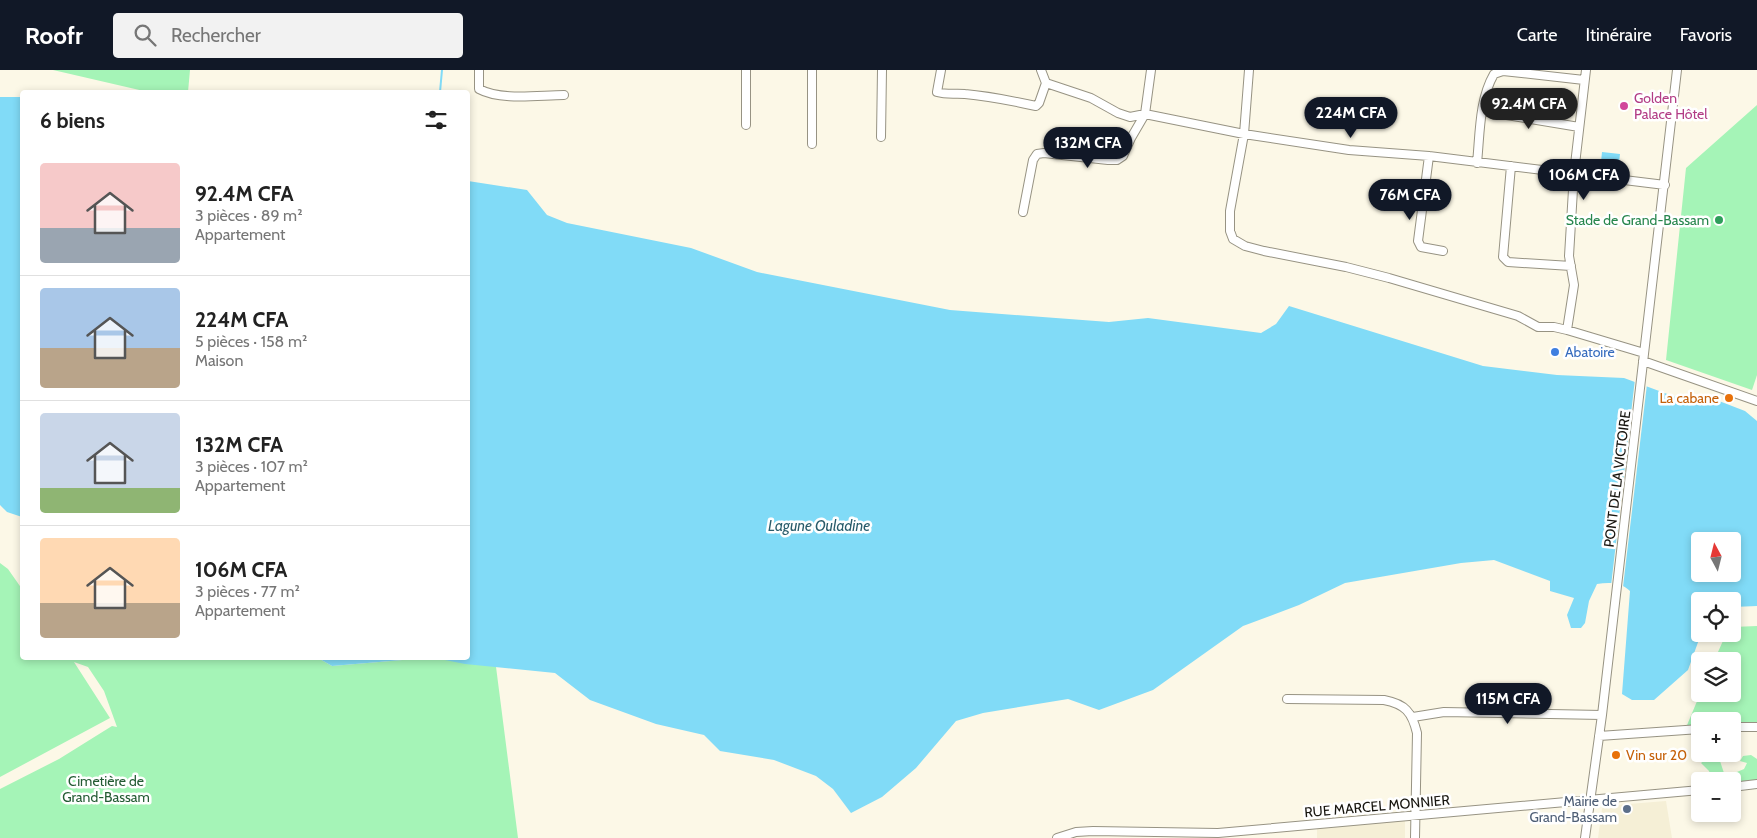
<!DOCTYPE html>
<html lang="fr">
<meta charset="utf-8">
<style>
:root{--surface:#fff;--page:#f2f2f2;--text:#222;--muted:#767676;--line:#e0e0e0;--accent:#111827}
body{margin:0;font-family:Cabin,sans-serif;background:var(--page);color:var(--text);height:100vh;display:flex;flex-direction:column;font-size:19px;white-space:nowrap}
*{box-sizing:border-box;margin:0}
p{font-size:16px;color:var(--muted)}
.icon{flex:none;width:28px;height:28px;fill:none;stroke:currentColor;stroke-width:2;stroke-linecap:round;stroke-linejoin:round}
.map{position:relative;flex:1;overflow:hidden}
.panel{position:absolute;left:20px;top:20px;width:450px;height:570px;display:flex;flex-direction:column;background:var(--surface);border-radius:5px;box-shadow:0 2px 8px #0003}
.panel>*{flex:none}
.needle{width:32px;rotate:353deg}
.controls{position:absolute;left:1691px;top:462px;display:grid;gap:10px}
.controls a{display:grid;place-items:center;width:50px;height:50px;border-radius:5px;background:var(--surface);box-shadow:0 2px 8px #0003;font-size:25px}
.price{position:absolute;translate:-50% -42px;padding:0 11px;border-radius:18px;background:var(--accent);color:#fff;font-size:16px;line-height:32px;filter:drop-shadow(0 1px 2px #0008)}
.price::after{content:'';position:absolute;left:50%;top:30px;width:15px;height:11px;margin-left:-8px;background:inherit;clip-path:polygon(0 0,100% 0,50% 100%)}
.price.current{background:#222;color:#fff}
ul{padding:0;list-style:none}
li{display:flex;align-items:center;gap:15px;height:125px;padding:0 20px}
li+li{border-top:1px solid var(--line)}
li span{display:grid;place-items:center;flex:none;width:140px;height:100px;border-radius:5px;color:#555}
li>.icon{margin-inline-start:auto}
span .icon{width:60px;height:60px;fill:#fffc;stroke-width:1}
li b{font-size:21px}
h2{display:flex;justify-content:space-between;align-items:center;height:60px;padding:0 20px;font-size:21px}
header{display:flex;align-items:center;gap:30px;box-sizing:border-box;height:70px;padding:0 25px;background:var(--accent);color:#fff}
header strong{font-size:24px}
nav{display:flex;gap:28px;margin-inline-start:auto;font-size:18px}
.search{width:350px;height:45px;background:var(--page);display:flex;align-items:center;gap:12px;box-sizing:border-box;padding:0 18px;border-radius:5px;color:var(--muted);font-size:19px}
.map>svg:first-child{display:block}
.built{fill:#f5efd6}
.green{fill:#a5f4b7}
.water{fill:#81dbf7;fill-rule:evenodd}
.pier{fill:#fcf8e7}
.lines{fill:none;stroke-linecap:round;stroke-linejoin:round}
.stream{stroke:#81dbf7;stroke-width:2}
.minor-casing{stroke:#979383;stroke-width:10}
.minor{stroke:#fff;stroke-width:8}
.hotel-dot{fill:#d1479c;stroke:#fff;stroke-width:2}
.leisure-dot{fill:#2e9e5b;stroke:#fff;stroke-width:2}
.shop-dot{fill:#3f7fe0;stroke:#fff;stroke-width:2}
.food-dot{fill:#e8710a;stroke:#fff;stroke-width:2}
.service-dot{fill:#5c6f8a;stroke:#fff;stroke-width:2}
.labels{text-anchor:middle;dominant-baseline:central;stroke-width:5;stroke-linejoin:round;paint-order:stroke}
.hotel-label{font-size:14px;fill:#b23c85;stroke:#fff;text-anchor:start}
.leisure-label{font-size:14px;fill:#27864d;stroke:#fff;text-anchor:end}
.shop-label{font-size:14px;fill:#366cbe;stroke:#fff;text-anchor:start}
.food-label{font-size:14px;fill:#c56008;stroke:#fff;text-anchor:end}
.street-label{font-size:14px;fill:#17150f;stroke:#fff}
.park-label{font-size:14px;fill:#235b33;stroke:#fff}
.service-label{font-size:14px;fill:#4e5e75;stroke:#fff;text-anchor:end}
.water-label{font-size:15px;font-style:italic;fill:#295c6b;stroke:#fff}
</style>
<header>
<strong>Roofr</strong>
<div class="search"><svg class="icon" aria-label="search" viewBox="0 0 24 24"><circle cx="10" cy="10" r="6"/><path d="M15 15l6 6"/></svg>Rechercher</div>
<nav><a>Carte</a><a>Itinéraire</a><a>Favoris</a></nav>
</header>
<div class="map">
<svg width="1757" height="768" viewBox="0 0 1757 768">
<rect width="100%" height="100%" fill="#fcf8e7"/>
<path class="built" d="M 1666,731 L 1672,768 L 1598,768 L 1602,739 L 1604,736 Z
M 1405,751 L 1405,768 L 1317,768 L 1317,758 Z"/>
<path class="green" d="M 53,0 L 190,0 L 188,22 L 148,22 Z
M 1757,35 L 1757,305 L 1752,320 L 1666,290 L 1686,98 Z
M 0,493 L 8,499 L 22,519 L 22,588 L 318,588 L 332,596 L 426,588 L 495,589 L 518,768 L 0,768 L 0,719 L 59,689 L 112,656 L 117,657 L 104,621 L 88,597 L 74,592 L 110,648 L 0,707 Z
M 1757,556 L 1757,657 L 1733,658 L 1732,651 L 1700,651 L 1700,659 L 1685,660 L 1700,624 L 1732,624 L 1732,591 L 1714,591 L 1726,564 L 1732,564 L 1733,557 Z
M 1711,685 L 1720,691 L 1724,703 L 1732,704 L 1744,699 L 1747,693 L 1740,691 L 1743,686 L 1751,685 L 1757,689 L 1757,711 L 1747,711 L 1737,716 L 1733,716 L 1732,711 L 1702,711 L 1711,707 L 1709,701 L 1701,693 Z"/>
<path class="water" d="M 0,27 L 22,27 L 22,447 L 7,442 L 0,435 Z
M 1602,82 L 1620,84 L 1619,93 L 1601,92 Z
M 468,111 L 527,120 L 547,145 L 567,153 L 691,178 L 757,202 L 950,240 L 1109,252 L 1148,248 L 1261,263 L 1276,254 L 1289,236 L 1483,296 L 1557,305 L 1624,308 L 1689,332 L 1719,331 L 1745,341 L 1757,351 L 1757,536 L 1733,537 L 1732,531 L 1700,531 L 1701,564 L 1688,600 L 1654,630 L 1632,630 L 1622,624 L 1630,521 C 1621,512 1609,512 1597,514 L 1589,531 L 1585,553 L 1581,558 L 1571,558 L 1567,545 L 1574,528 L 1550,521 L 1550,511 L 1494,490 L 1461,493 L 1345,513 L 1299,535 L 1243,556 L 1153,620 L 1099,640 L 1068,629 L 983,643 L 956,651 L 916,698 L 882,727 L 851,743 L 833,719 L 816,706 L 774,690 L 720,681 L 704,665 L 656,654 L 590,630 L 555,603 L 465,594 L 435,588 L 468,588 ZM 1700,471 L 1732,471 L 1732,504 L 1700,504 Z
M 318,588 L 426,588 L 332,596 Z"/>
<path class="pier" d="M 1635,309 L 1647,314 L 1623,517 L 1611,516 Z"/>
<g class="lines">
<path class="stream" d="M 440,22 L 442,0"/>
<g class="minor-casing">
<path id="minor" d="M 479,0 L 479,19 C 501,31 539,25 564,25
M 812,0 L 812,74
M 941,0 L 937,22 C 947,25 956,23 965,24 C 989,26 1013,31 1036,36 L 1039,33 L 1046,13
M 1041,0 L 1046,13 L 1091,28 L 1118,43 L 1130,47 L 1145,44 L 1244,64 L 1349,80 L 1429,86 L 1665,115
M 1249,0 L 1244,64 L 1230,141 L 1230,161 L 1233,169 L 1245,176 L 1264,181 L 1346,197 L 1389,208 L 1518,246 L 1538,257 L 1554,257 L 1567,260 L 1644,283
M 1482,41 L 1579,57
M 746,55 L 746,0
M 881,67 L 882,0
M 1429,86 L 1418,171 L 1421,177 L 1443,181
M 1477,93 C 1480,64 1479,30 1494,4 L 1503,1 L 1584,10
M 1511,96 L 1503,187 L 1508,192 L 1571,196
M 1023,142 L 1033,90 L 1037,84 L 1044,83 L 1108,90 L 1117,90 L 1123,86 L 1131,68 L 1145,44 L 1151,0
M 1567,260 L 1574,215 L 1569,186 L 1574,103 L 1586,0
M 1643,291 L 1757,331
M 1287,629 L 1384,630 C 1405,634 1412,642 1417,663 L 1415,768
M 1413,647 L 1444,642 L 1602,645
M 1732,657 L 1757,657
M 1599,666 L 1700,659
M 1732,717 L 1757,714
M 1057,768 L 1076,762 L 1093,761 L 1218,763 L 1700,720
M 1585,768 L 1602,645 L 1677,0"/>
</g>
<use href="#minor" class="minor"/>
</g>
<circle class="hotel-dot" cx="1624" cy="36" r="5"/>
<circle class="leisure-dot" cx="1719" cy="150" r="5"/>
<circle class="shop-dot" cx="1555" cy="282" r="5"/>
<g class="food-dot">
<circle cx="1729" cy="328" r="5"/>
<circle cx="1616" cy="685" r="5"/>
</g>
<circle class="service-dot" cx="1627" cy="739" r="5"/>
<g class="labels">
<g class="hotel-label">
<text x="1634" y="28">Golden<tspan x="1634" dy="16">Palace Hôtel</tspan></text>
</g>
<g class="leisure-label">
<text x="1709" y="150">Stade de Grand-Bassam</text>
</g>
<g class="shop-label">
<text x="1565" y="282">Abatoire</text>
</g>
<g class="food-label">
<text x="1719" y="328">La cabane</text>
<text x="1626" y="685" text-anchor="start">Vin sur 20</text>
</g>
<g class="street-label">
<text transform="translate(1617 409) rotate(-83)">PONT DE LA VICTOIRE</text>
<text transform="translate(1377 736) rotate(-5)">RUE MARCEL MONNIER</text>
</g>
<g class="park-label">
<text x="106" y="711">Cimetière de<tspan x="106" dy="16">Grand-Bassam</tspan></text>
</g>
<g class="service-label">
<text x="1617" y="731">Mairie de<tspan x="1617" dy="16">Grand-Bassam</tspan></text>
</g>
<g class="water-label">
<text x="819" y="456">Lagune Ouladine</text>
</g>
</g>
</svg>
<div class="controls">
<a><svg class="needle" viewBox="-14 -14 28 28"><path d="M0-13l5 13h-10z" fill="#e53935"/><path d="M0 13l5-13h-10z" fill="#767676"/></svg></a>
<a><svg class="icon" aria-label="locate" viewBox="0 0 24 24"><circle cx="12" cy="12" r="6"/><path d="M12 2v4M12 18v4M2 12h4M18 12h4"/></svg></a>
<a><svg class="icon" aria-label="layers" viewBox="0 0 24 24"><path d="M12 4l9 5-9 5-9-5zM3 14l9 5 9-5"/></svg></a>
<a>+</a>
<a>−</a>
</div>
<b class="price current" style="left:1529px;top:60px">92.4M CFA</b>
<b class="price" style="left:1351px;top:69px">224M CFA</b>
<b class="price" style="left:1088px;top:99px">132M CFA</b>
<b class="price" style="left:1584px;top:131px">106M CFA</b>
<b class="price" style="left:1410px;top:151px">76M CFA</b>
<b class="price" style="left:1508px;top:655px">115M CFA</b>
<section class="panel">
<h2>6 biens<svg class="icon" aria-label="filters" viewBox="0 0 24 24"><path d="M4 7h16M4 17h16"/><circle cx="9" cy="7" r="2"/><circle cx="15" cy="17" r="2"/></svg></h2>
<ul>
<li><span style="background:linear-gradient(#f6c9c9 65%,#9aa5b1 0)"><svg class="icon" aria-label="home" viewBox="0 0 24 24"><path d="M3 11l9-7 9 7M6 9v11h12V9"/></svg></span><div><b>92.4M CFA</b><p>3 pièces · 89 m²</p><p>Appartement</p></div></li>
<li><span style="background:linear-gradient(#a9c7e8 60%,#b9a48a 0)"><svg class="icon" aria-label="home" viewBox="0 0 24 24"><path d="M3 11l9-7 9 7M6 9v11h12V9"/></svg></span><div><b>224M CFA</b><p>5 pièces · 158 m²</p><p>Maison</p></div></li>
<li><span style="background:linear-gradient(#c9d6e8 75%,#8fb573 0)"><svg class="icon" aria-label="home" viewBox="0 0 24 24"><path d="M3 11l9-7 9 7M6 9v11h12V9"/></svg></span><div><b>132M CFA</b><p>3 pièces · 107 m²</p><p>Appartement</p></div></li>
<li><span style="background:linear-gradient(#ffd9b3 65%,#b9a48a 0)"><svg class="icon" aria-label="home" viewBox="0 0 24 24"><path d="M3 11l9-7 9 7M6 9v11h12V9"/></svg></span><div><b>106M CFA</b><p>3 pièces · 77 m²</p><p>Appartement</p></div></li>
</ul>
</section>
</div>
